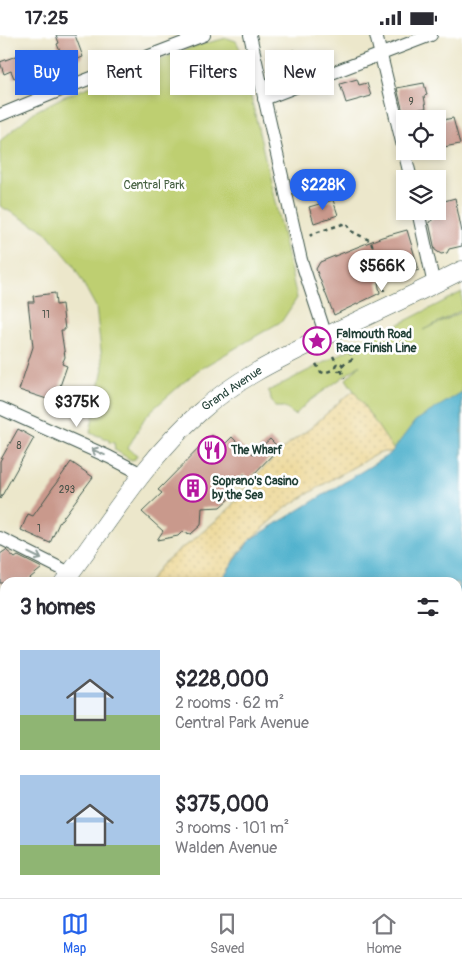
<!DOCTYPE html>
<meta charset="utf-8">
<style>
:root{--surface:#fff;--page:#f7f7f7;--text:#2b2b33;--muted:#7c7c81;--line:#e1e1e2;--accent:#2563eb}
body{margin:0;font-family:Pangolin,sans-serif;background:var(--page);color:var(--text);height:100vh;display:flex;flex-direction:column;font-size:19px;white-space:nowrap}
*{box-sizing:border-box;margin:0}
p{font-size:16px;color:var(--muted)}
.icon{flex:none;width:28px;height:28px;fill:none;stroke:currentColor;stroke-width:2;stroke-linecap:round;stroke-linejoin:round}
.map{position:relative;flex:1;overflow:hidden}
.panel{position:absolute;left:0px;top:542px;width:462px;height:321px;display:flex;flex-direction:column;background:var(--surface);border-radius:15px 15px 0 0;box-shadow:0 2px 8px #0003}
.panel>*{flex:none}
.banner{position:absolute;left:15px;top:15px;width:432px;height:45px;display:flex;gap:10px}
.buttons{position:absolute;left:396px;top:75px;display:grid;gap:10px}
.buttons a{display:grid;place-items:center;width:50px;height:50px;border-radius:0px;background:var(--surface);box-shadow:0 2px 8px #0003;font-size:25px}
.price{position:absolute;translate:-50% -42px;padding:0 11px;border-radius:18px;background:#fff;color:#222;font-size:16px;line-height:32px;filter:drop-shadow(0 1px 2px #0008)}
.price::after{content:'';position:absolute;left:50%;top:30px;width:15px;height:11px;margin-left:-8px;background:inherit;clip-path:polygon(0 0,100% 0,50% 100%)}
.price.on{background:var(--accent);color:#fff}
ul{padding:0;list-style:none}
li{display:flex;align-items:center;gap:15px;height:125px;padding:0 20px}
li span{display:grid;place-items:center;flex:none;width:140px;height:100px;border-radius:0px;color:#555}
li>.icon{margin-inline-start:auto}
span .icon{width:60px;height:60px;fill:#fffc;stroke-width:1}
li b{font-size:21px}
h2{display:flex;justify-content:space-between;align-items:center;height:60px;padding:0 20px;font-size:21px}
.tag{padding:0 18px;border-radius:0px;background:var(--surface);box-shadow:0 2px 8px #0003;font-size:18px;line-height:45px}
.tag.on{background:var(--accent);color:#fff}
.status{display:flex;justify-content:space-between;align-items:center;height:35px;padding:0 25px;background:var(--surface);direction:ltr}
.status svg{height:14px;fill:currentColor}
.menu{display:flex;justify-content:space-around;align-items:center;height:70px;border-top:1px solid var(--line);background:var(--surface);font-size:14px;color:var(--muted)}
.menu a{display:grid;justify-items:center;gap:2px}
.menu .on{color:var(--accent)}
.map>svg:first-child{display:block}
.sand{fill:url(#sand-dots);stroke:#868c69}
.green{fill:#becf71;stroke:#6e8652}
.water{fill:#4db0cc;stroke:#367680}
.building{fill:#c9998c}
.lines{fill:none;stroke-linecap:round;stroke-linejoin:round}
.minor-casing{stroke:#3e564b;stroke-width:14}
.secondary-casing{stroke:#3e564b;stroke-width:19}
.path{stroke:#3e564b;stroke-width:2.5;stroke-dasharray:4 4;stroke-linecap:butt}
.minor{stroke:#fff;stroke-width:12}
.secondary{stroke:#fff;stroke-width:18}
.oneway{stroke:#8f9e9a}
.labels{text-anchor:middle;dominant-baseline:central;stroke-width:5;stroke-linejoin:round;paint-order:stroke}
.number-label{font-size:10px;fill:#4a544a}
.park-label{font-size:12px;fill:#476243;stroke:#fff}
.poi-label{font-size:12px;font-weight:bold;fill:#1f3d34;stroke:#fff;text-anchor:start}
.street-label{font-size:12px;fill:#1f3d34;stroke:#fff}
</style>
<div class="status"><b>17:25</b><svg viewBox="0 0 49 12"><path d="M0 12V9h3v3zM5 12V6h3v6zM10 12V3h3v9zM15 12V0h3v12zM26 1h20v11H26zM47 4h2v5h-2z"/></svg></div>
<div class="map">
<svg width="462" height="863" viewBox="0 0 462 863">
<defs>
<pattern id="sand-dots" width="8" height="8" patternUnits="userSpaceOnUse" patternTransform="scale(1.25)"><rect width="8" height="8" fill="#eeda9e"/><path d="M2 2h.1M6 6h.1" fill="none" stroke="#ccbc89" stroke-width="1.8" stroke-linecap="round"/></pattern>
</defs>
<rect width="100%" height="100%" fill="#fff"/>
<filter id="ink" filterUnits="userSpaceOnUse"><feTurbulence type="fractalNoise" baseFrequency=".02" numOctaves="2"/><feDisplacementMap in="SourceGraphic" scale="10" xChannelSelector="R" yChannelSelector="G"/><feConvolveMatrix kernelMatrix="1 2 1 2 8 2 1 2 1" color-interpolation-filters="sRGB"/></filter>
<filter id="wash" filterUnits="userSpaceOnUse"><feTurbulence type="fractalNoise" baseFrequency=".0096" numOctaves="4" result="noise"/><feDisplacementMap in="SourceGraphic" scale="20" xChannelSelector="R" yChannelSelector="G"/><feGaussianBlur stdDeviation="1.12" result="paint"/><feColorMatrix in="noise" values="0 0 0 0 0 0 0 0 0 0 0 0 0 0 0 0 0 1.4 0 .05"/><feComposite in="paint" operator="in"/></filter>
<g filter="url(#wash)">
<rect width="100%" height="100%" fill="#ece7cb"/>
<path class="sand" d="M 355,355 L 400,412 L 391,417 L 380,417 L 329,446 L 287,472 L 245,510 L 228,534 L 223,547 L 148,548 L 161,530 L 181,513 L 190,508 L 227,476 L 259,438 L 287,410 L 312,392 L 339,367 Z"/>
<path class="green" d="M 227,3 L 236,6 L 240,14 L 297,263 L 282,286 L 198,335 L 153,374 L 144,384 L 128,413 L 137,420 L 135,424 L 131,425 L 115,415 L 114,408 L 109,407 L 108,404 L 90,398 L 103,333 L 96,272 L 72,228 L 45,196 L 0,171 L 0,106 L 34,77 L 63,62 L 195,11 Z
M 462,257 L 462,275 L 423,295 L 462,277 L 462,421 L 412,442 L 346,344 L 360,330 L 308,367 L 295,380 L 284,372 L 275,372 L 271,365 L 270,358 L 268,356 Z"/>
<path class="water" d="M 462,357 L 462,863 L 0,863 L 0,708 L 5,706 L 5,859 L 458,859 L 458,548 L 219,547 L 250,505 L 390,419 L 415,386 Z"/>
<g id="blocks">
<path class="building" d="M 56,0 L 75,0 L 83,22 L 65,29 L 57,9 L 59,8 Z
M 294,15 L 299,35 L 272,41 L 267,21 Z
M 27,17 L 34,35 L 14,43 L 11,36 L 4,39 L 0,27 Z
M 357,44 L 359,50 L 367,48 L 371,61 L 346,68 L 340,49 Z
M 424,48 L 427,60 L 424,61 L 426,73 L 403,77 L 397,53 Z
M 453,83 L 460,109 L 438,113 L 438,86 Z
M 455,163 L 462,197 L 462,211 L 449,214 L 447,218 L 441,219 L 435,215 L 429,187 L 432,186 L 431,183 L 440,182 L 439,177 L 443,176 L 441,167 Z
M 333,165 L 338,180 L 314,188 L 309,172 Z
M 407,195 L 419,235 L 378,247 L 380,258 L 334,280 L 316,234 L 320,227 L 382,202 Z
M 55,258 L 56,270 L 62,269 L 65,295 L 61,295 L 65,322 L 62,329 L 67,331 L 59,354 L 55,353 L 50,365 L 19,355 L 33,312 L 28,267 L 34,267 L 33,261 Z
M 18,394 L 34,403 L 0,464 L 0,426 Z
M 212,400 L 223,411 L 232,402 L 247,417 L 249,415 L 253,419 L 270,404 L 279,413 L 249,444 L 244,439 L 231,452 L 231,462 L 220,472 L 202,473 L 201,490 L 191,499 L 182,497 L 178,501 L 157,505 L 163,496 L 142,477 L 162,458 L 158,455 Z
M 71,427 L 93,442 L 59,488 L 50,508 L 21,495 L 28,479 L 33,481 Z
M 6,515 L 15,523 L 18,521 L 42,533 L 24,548 L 0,548 L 0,519 Z"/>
</g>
</g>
<g filter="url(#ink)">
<use href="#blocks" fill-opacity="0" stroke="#3e564b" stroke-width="1"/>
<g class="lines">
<g class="minor-casing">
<path id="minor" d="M 250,0 L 301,225 L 326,301
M 376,0 L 411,144
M 264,64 L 431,0
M 0,80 L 73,50 L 204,0
M 418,176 L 434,250
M 0,373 L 109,422 L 142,439
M 0,503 L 70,538"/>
</g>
<g class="secondary-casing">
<path id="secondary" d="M 63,548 C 107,490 145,425 200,377 C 234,346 275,326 316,306 C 364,282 414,260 462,235
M 0,626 L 5,621"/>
</g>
<path class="path" d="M 310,201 L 312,199 L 346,188 L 351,196 L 371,206 L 384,256
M 333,321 L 337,329
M335 332a4 4 0 1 1 8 0a4 4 0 1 1-8 0Z
M 316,329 L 321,337 L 324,338 L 335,334
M 342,330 L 352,324 L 349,313
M 341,335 L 345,343"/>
<use href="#minor" class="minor"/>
<use href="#secondary" class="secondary"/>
</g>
<defs><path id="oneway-shaft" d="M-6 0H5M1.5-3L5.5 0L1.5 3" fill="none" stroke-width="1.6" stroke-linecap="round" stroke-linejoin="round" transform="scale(1.25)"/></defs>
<g class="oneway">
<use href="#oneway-shaft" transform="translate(98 417) rotate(-156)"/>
<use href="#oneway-shaft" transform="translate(35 521) rotate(26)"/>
</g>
</g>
<defs>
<g id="sight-ring" transform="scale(1.4375)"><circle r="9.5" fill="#fff" stroke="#b5179e" stroke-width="1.5"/><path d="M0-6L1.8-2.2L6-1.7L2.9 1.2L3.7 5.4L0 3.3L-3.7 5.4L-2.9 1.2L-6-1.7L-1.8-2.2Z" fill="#b5179e"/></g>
<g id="restaurant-ring" transform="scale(1.4375)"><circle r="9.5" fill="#fff" stroke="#b5179e" stroke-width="1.5"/><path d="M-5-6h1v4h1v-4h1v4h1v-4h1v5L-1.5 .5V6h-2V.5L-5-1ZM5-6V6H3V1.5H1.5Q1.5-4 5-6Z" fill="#b5179e"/></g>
<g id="building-ring" transform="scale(1.4375)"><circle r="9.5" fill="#fff" stroke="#b5179e" stroke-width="1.5"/><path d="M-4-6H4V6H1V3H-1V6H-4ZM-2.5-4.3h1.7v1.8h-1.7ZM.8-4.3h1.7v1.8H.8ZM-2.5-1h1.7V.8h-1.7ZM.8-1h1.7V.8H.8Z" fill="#b5179e"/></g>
</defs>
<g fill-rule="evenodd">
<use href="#sight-ring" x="317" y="306"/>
<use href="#restaurant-ring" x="212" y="415"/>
<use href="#building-ring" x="193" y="453"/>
</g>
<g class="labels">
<g class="number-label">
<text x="411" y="67">9</text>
<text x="46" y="280">11</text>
<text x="19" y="411">8</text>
<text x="67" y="455">293</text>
<text x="39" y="494">1</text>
</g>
<g class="park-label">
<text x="154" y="150">Central Park</text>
</g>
<g class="poi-label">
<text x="336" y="299">Falmouth Road<tspan x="336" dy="14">Race Finish Line</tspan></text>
<text x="231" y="415">The Wharf</text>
<text x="212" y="446">Soprano's Casino<tspan x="212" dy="14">by the Sea</tspan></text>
</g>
<g class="street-label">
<text transform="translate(232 354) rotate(-34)">Grand Avenue</text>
</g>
</g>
</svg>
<div class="buttons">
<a><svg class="icon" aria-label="locate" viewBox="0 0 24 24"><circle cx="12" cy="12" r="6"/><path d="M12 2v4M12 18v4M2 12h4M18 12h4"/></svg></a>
<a><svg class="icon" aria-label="layers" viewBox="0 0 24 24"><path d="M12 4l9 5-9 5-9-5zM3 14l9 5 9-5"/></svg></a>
</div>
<b class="price on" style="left:323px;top:176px">$228K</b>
<b class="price" style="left:382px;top:257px">$566K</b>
<b class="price" style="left:77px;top:393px">$375K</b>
<div class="banner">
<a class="tag on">Buy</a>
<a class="tag">Rent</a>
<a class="tag">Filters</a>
<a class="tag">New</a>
</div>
<section class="panel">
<h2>3 homes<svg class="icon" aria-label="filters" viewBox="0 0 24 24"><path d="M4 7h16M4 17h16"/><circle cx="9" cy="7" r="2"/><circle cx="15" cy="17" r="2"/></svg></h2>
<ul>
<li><span style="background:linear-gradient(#a9c7e8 65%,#8fb573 0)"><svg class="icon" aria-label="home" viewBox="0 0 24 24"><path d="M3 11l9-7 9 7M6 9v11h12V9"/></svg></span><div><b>$228,000</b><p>2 rooms · 62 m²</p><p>Central Park Avenue</p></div></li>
<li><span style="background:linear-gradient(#a9c7e8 70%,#8fb573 0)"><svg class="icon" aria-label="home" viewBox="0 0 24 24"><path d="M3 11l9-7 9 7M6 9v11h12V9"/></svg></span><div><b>$375,000</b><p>3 rooms · 101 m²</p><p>Walden Avenue</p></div></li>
</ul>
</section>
</div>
<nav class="menu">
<a class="on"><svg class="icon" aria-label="map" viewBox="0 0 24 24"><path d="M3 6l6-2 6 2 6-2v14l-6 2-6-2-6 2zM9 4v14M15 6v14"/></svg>Map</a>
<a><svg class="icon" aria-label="saved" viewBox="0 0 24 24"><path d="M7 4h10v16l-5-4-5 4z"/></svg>Saved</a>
<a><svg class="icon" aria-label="home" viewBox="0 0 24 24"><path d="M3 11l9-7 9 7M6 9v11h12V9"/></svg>Home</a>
</nav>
